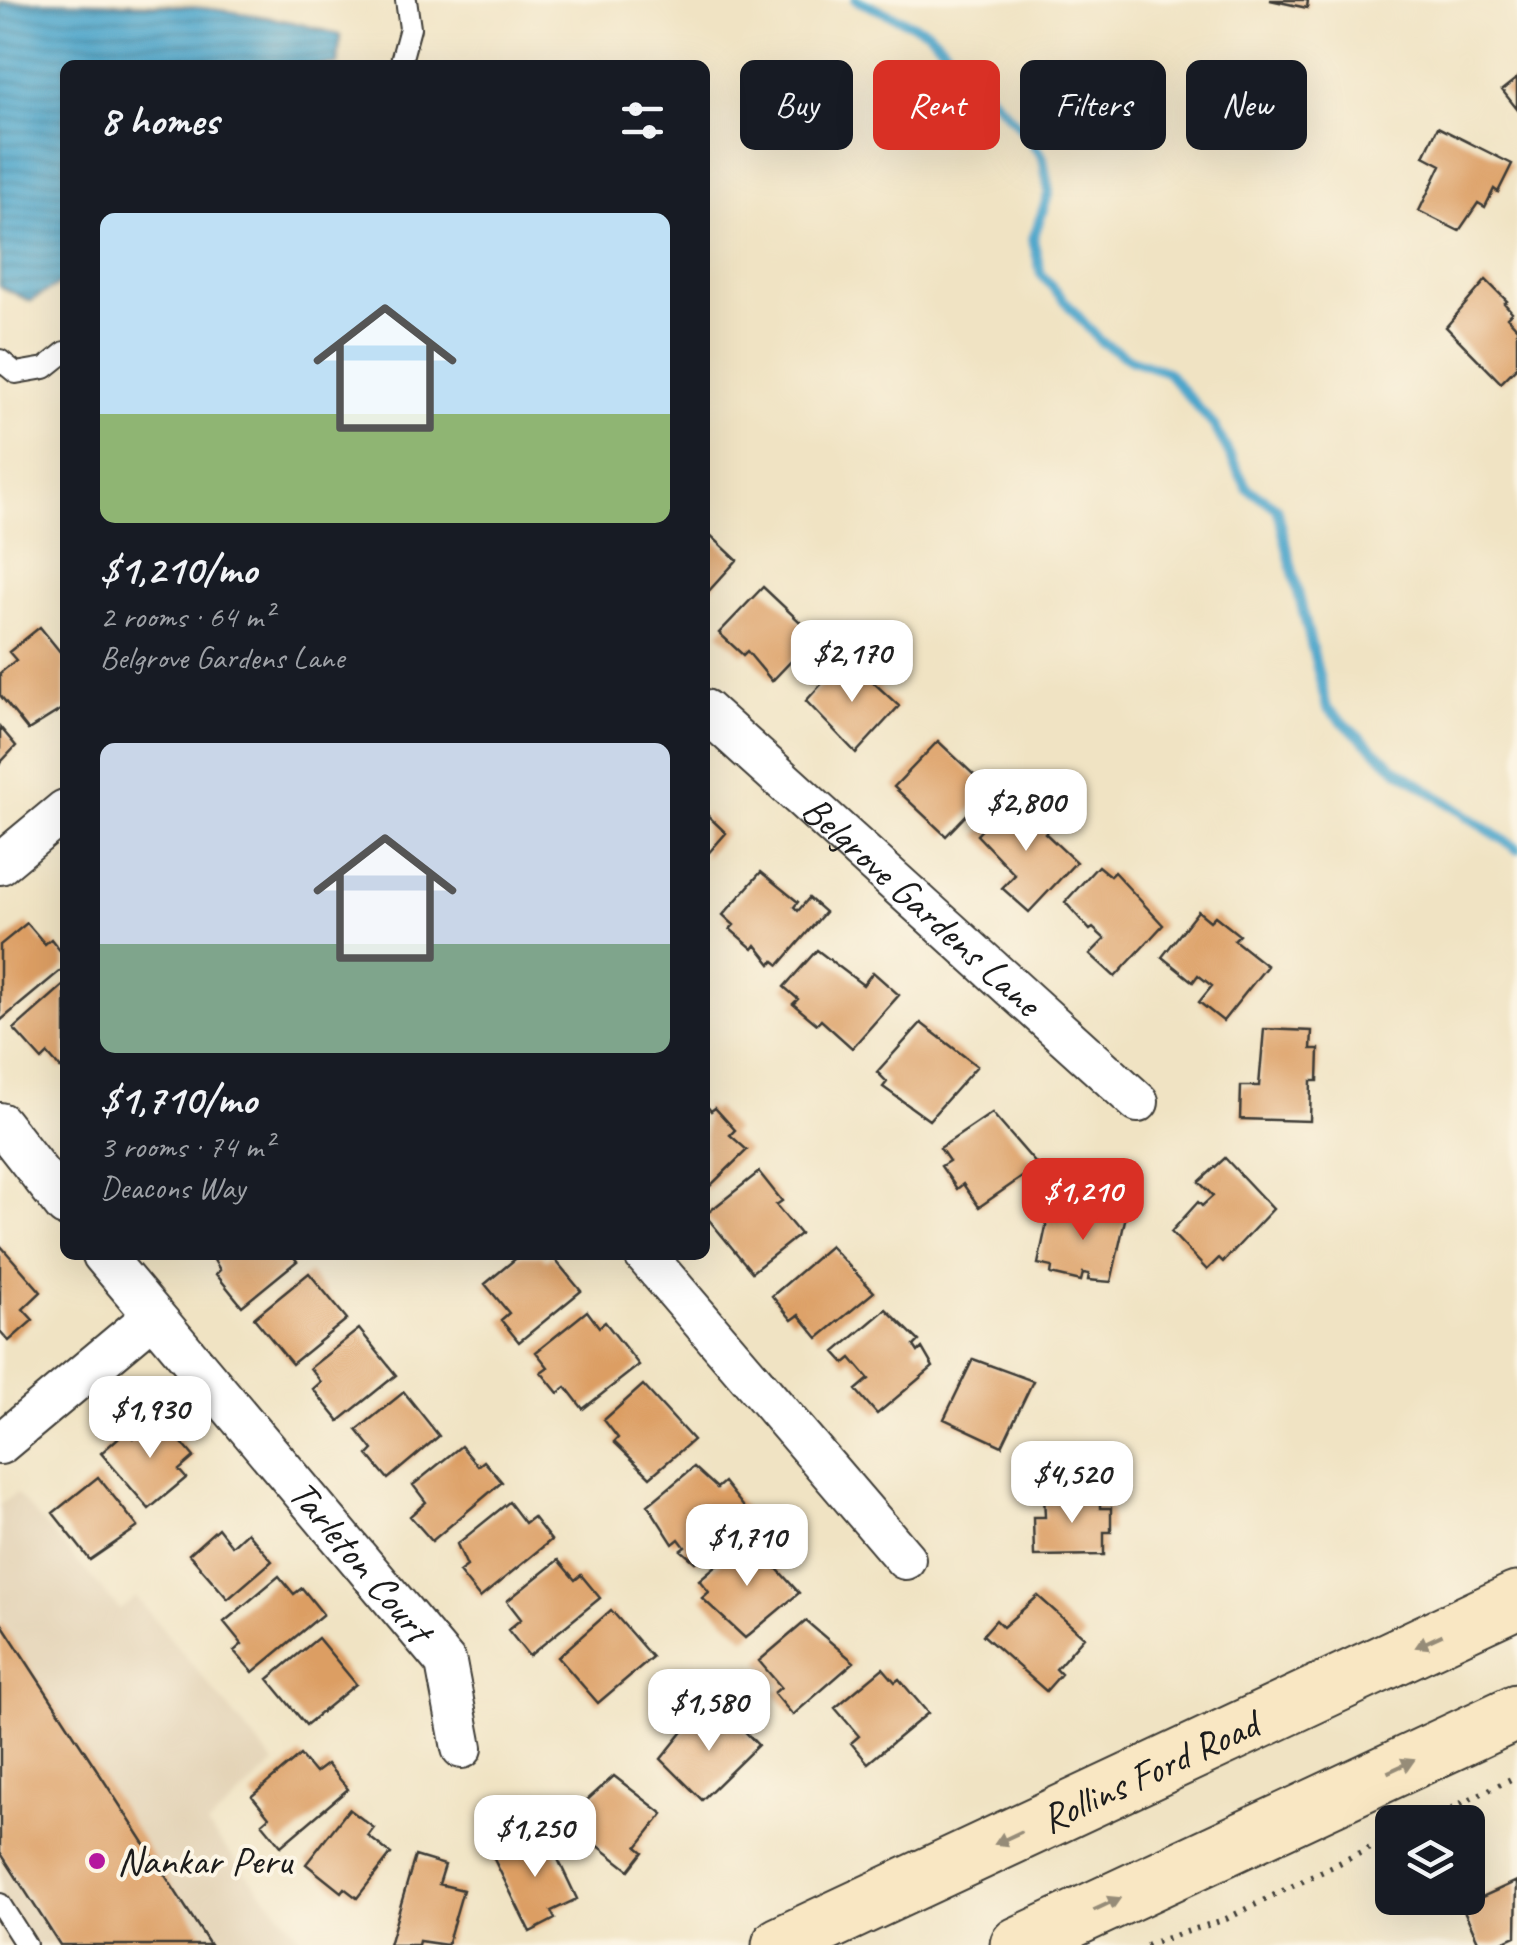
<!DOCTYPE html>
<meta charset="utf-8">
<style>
:root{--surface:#171b24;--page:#242831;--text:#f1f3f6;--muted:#9ea1a6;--accent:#d93025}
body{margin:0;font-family:Caveat,sans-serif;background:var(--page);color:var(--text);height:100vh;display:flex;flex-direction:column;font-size:38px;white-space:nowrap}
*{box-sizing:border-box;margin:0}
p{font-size:32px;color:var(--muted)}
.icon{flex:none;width:55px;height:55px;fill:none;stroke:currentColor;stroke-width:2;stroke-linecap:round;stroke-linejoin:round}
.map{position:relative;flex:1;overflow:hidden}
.details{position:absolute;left:60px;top:60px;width:650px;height:1200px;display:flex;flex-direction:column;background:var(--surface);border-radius:15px;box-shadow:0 10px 40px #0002}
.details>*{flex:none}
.guide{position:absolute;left:740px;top:60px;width:625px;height:90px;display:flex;gap:20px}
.tools{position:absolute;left:1375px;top:1805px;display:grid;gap:20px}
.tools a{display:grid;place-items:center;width:110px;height:110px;border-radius:15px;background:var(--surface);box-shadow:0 10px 40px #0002;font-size:50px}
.price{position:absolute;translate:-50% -85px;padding:0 22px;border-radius:20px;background:#fff;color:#222;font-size:32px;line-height:65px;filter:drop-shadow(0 2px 5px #0008)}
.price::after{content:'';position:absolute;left:50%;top:60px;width:30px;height:22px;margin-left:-15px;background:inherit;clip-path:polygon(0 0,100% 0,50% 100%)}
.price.active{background:var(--accent);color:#fff}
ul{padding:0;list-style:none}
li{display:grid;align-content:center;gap:20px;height:530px;padding:0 40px}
li span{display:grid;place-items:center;height:310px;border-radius:15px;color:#555}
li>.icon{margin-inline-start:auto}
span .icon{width:180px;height:180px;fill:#fffc;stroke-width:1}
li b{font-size:42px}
h2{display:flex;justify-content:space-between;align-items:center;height:120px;padding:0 40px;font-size:42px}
.tag{padding:0 35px;border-radius:15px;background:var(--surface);box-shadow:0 10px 40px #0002;font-size:35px;line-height:90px}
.tag.active{background:var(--accent);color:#fff}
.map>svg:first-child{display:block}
.built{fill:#e2d1b4}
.water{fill:url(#water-rules);stroke:#356174;stroke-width:2.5}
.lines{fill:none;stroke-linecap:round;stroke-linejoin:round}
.stream{stroke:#4ea6cb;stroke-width:10}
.building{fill:#dc9e63}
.lane-casing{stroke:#3c3a35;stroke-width:24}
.street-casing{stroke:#3c3a35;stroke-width:44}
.secondary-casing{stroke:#3c3a35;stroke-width:59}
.path{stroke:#3c3a35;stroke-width:6;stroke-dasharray:2.5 8;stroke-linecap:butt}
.lane{stroke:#fff;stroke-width:20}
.street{stroke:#fff;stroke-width:40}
.secondary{stroke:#f9e7c3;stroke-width:55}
.oneway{fill:#968c78}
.poi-dot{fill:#b5179e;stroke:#fcf5e5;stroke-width:4}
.labels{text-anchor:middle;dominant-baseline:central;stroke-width:8;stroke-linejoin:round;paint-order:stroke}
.street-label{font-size:40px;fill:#1c1c1c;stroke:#fcf5e5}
.poi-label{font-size:40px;fill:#1c1c1c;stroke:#fcf5e5;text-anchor:start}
</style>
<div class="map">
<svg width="1517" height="1945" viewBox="0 0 1517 1945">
<defs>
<pattern id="water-rules" width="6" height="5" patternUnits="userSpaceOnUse" patternTransform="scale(2.5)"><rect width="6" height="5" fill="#4ea6cb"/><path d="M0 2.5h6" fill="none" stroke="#4086a4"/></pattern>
</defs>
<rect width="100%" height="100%" fill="#fcf5e5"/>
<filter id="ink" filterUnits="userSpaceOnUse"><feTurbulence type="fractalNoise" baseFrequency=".01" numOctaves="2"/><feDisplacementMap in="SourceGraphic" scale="20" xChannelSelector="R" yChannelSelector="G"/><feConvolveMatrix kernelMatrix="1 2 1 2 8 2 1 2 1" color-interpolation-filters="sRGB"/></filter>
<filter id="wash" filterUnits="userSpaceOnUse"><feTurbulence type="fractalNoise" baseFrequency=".0048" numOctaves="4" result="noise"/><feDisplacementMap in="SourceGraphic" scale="40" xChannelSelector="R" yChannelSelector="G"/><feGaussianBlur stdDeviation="2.25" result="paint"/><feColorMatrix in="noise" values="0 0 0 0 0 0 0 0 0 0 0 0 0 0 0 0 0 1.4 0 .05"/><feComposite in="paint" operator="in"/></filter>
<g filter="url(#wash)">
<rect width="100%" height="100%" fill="#f0e3c3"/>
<path class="built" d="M 16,1493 L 120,1610 L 136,1597 L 275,1764 L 207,1826 L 307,1945 L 0,1945 L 0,1505 Z"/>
<path class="water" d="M 0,2 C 111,1 233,1 340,35 L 338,65 L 65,65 L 65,281 L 30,301 L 0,286 Z"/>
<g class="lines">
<path class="stream" d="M 856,0 L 928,31 L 1020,127 L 1043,157 L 1049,192 L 1033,239 L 1041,274 L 1100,341 L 1132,360 L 1167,372 L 1215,427 L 1247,488 L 1277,508 L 1327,708 L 1395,768 L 1517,849"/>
</g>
<g id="blocks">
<path class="building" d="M 1270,0 L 1308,0 L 1307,8 Z
M 1517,78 L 1517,109 L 1502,90 Z
M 1438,127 L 1512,164 L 1498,192 L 1494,189 L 1485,207 L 1478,203 L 1459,231 L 1419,211 L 1441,165 L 1424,156 Z
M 1486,280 L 1507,301 L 1504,303 L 1512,312 L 1507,317 L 1517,328 L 1517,367 L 1501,383 L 1446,327 Z
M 705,530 L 737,560 L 705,595 Z
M 763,587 L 815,636 L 772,681 L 747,651 L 743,655 L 719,633 Z
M 40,627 L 65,658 L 65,707 L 28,730 L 0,695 L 0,673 L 16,660 L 9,652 Z
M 846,657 L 899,706 L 856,753 L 806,701 Z
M 0,727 L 16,746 L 0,763 Z
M 938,741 L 990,790 L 946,836 L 894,787 Z
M 1009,800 L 1049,829 L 1045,833 L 1076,862 L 1029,912 L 1002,888 L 1015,875 L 977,835 Z
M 705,813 L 726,833 L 705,857 Z
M 1098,866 L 1110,876 L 1114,872 L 1163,925 L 1115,977 L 1090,954 L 1105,939 L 1093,928 L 1090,930 L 1065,902 Z
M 761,872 L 798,902 L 794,907 L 798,911 L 809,898 L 825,912 L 779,965 L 774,961 L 771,964 L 756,945 L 753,949 L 730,929 L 734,925 L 723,915 Z
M 1198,911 L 1210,921 L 1215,916 L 1239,935 L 1234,940 L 1267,966 L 1223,1021 L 1199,1002 L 1212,986 L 1198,975 L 1193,982 L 1162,957 Z
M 27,923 L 45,944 L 51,939 L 65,957 L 65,967 L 0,1021 L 0,945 Z
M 817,950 L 863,985 L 873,972 L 899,995 L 852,1048 L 821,1020 L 817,1024 L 793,1004 L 798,999 L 784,987 Z
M 65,984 L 65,1065 L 61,1069 L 48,1054 L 42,1060 L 14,1029 Z
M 921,1023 L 977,1066 L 929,1120 L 883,1087 L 887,1082 L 877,1072 Z
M 1264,1029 L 1312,1031 L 1311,1049 L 1319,1049 L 1318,1081 L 1311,1081 L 1310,1121 L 1240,1119 L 1241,1086 L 1259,1086 Z
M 705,1104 L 711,1111 L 715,1108 L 735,1130 L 730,1135 L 747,1150 L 705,1191 Z
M 992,1113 L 1038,1166 L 979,1207 L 963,1184 L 957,1189 L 941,1166 L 949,1161 L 940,1148 Z
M 1225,1158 L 1273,1209 L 1223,1262 L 1219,1258 L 1207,1270 L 1171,1232 L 1198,1202 L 1202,1206 L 1213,1196 L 1199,1182 Z
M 759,1172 L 782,1201 L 776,1205 L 800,1234 L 752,1272 L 705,1215 Z
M 1097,1204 L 1127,1211 L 1111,1282 L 1088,1280 L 1089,1274 L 1083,1273 L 1081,1281 L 1051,1274 L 1052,1267 L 1038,1264 L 1050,1208 L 1094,1218 Z
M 0,1245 L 41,1292 L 23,1309 L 33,1320 L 9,1341 L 0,1331 Z
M 830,1246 L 874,1292 L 818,1338 L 799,1315 L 792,1320 L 772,1296 Z
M 211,1255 L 292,1255 L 297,1261 L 242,1306 L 216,1274 L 220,1270 Z
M 520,1255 L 542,1255 L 546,1260 L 552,1256 L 581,1291 L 519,1342 L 501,1320 L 509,1313 L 485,1284 Z
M 309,1273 L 347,1319 L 292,1364 L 254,1318 Z
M 886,1309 L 919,1341 L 914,1346 L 918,1352 L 922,1348 L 933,1367 L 877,1414 L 856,1390 L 869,1379 L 851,1358 L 845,1363 L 835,1352 Z
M 587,1311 L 599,1327 L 605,1322 L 639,1365 L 583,1409 L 566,1387 L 558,1393 L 541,1372 L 548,1367 L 536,1352 Z
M 359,1329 L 396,1375 L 339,1421 L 313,1389 L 321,1382 L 310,1368 Z
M 973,1359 L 1033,1381 L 1002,1446 L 944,1419 Z
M 643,1385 L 693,1440 L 650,1477 L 614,1442 L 618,1438 L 604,1420 Z
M 404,1392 L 439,1436 L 388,1479 L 368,1455 L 373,1450 L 357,1430 Z
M 159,1416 L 194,1457 L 179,1470 L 186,1478 L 149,1509 L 101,1453 L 126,1431 L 133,1438 Z
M 461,1446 L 478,1466 L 484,1461 L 502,1482 L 432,1541 L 410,1516 L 426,1502 L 413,1485 Z
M 694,1467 L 717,1488 L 724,1482 L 751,1516 L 695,1562 L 681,1550 L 685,1547 L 679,1539 L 673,1544 L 648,1505 Z
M 98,1477 L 138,1527 L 90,1560 L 53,1513 Z
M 1100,1493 L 1100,1508 L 1111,1508 L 1111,1532 L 1104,1532 L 1104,1555 L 1034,1556 L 1033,1517 L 1045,1517 L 1044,1494 Z
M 509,1502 L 525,1523 L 533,1517 L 551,1540 L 480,1598 L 459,1572 L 467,1566 L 457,1544 Z
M 218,1528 L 232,1546 L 247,1532 L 272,1561 L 228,1599 L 189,1554 Z
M 749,1538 L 799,1593 L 745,1638 L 702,1598 L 709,1592 L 699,1580 Z
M 558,1560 L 575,1580 L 581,1575 L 600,1598 L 529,1656 L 508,1630 L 521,1619 L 507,1601 Z
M 279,1576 L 294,1594 L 302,1588 L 323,1614 L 253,1672 L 234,1651 L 242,1644 L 224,1622 Z
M 1038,1596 L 1084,1637 L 1056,1669 L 1061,1674 L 1046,1691 L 983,1635 L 996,1620 L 1003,1627 Z
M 611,1610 L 652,1657 L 598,1703 L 558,1657 Z
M 0,1621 L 99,1773 L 210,1945 L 60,1945 L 0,1852 Z
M 806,1621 L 854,1662 L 793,1715 L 774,1693 L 781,1687 L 759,1661 Z
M 318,1638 L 356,1684 L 306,1725 L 268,1679 Z
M 883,1668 L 895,1682 L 899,1679 L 928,1713 L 868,1763 L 851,1743 L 859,1736 L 835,1708 Z
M 726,1712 L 758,1745 L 702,1800 L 661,1759 L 694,1718 L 706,1731 Z
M 300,1755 L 315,1773 L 327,1764 L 348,1789 L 281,1846 L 262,1823 L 269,1817 L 252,1796 Z
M 614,1776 L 663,1814 L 637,1847 L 643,1852 L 629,1870 L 565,1820 Z
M 349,1809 L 374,1828 L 368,1836 L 391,1854 L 357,1898 L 344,1888 L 341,1892 L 306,1864 Z
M 547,1836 L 577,1899 L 551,1911 L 555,1919 L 530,1932 L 491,1853 L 519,1840 L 523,1848 Z
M 415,1856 L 445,1865 L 439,1884 L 463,1890 L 447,1945 L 419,1941 L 418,1945 L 389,1945 Z
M 1517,1881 L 1516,1936 L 1496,1945 L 1480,1945 L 1462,1906 Z"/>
</g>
</g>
<g filter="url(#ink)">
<use href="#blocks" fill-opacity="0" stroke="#3c3a35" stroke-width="2.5"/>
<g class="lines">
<g class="lane-casing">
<path id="lane" d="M 400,65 L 410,28 L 406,0
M 0,360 L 16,373 L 45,368 L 65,352
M 0,1904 L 26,1945"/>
</g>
<g class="street-casing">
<g id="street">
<path id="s1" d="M 705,710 L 1138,1102"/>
<path d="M 0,864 L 65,810"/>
<path d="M 0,1123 L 65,1206"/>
<path id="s2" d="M 103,1255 L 446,1663 L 462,1748"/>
<path d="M 645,1255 L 905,1559"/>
<path d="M 0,1444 L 152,1317"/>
</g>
</g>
<g class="secondary-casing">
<g id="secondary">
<path id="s3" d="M 780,1945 L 1517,1600"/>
<path d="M 1018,1945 L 1517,1712"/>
</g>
</g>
<path class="path" d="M 1423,1822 L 1517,1776
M 1146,1945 L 1226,1919 L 1392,1837"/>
<use href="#lane" class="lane"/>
<use href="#street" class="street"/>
<use href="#secondary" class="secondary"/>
</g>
<defs><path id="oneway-solid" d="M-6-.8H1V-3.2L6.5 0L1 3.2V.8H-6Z" transform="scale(2.5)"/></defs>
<g class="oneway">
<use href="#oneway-solid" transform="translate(1429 1641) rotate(155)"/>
<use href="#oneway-solid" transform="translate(1401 1766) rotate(-25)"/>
<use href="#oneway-solid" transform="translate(1008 1838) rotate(155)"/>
<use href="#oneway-solid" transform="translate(1107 1904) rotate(-25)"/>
</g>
</g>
<circle class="poi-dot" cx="97" cy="1861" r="10"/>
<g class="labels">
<g class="street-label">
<text stroke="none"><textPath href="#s1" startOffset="292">Belgrove Gardens Lane</textPath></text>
<text stroke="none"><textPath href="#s2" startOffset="400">Tarleton Court</textPath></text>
<text stroke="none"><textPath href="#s3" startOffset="408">Rollins Ford Road</textPath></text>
</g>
<g class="poi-label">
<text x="117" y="1861">Nankar Peru</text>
</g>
</g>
</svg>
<div class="tools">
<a><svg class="icon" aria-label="layers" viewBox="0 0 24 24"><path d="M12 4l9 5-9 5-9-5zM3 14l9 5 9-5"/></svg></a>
</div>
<b class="price" style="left:852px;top:705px">$2,170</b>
<b class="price" style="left:1026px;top:854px">$2,800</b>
<b class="price active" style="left:1083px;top:1243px">$1,210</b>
<b class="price" style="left:150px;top:1461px">$1,930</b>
<b class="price" style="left:1072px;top:1526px">$4,520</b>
<b class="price" style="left:747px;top:1589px">$1,710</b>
<b class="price" style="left:709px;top:1754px">$1,580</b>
<b class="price" style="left:535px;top:1880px">$1,250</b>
<div class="guide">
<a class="tag">Buy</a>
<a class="tag active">Rent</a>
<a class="tag">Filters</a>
<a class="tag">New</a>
</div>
<section class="details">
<h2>8 homes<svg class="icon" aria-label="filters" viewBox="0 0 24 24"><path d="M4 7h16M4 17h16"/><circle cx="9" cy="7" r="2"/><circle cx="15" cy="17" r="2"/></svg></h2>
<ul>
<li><span style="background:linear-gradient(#bfe0f5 65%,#8fb573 0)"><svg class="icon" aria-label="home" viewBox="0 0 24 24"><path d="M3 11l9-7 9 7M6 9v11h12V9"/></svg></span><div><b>$1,210/mo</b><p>2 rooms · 64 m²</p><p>Belgrove Gardens Lane</p></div></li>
<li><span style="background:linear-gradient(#c9d6e8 65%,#7fa58c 0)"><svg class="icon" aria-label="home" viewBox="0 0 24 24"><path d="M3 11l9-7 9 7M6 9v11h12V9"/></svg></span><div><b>$1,710/mo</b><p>3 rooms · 74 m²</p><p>Deacons Way</p></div></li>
</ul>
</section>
</div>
